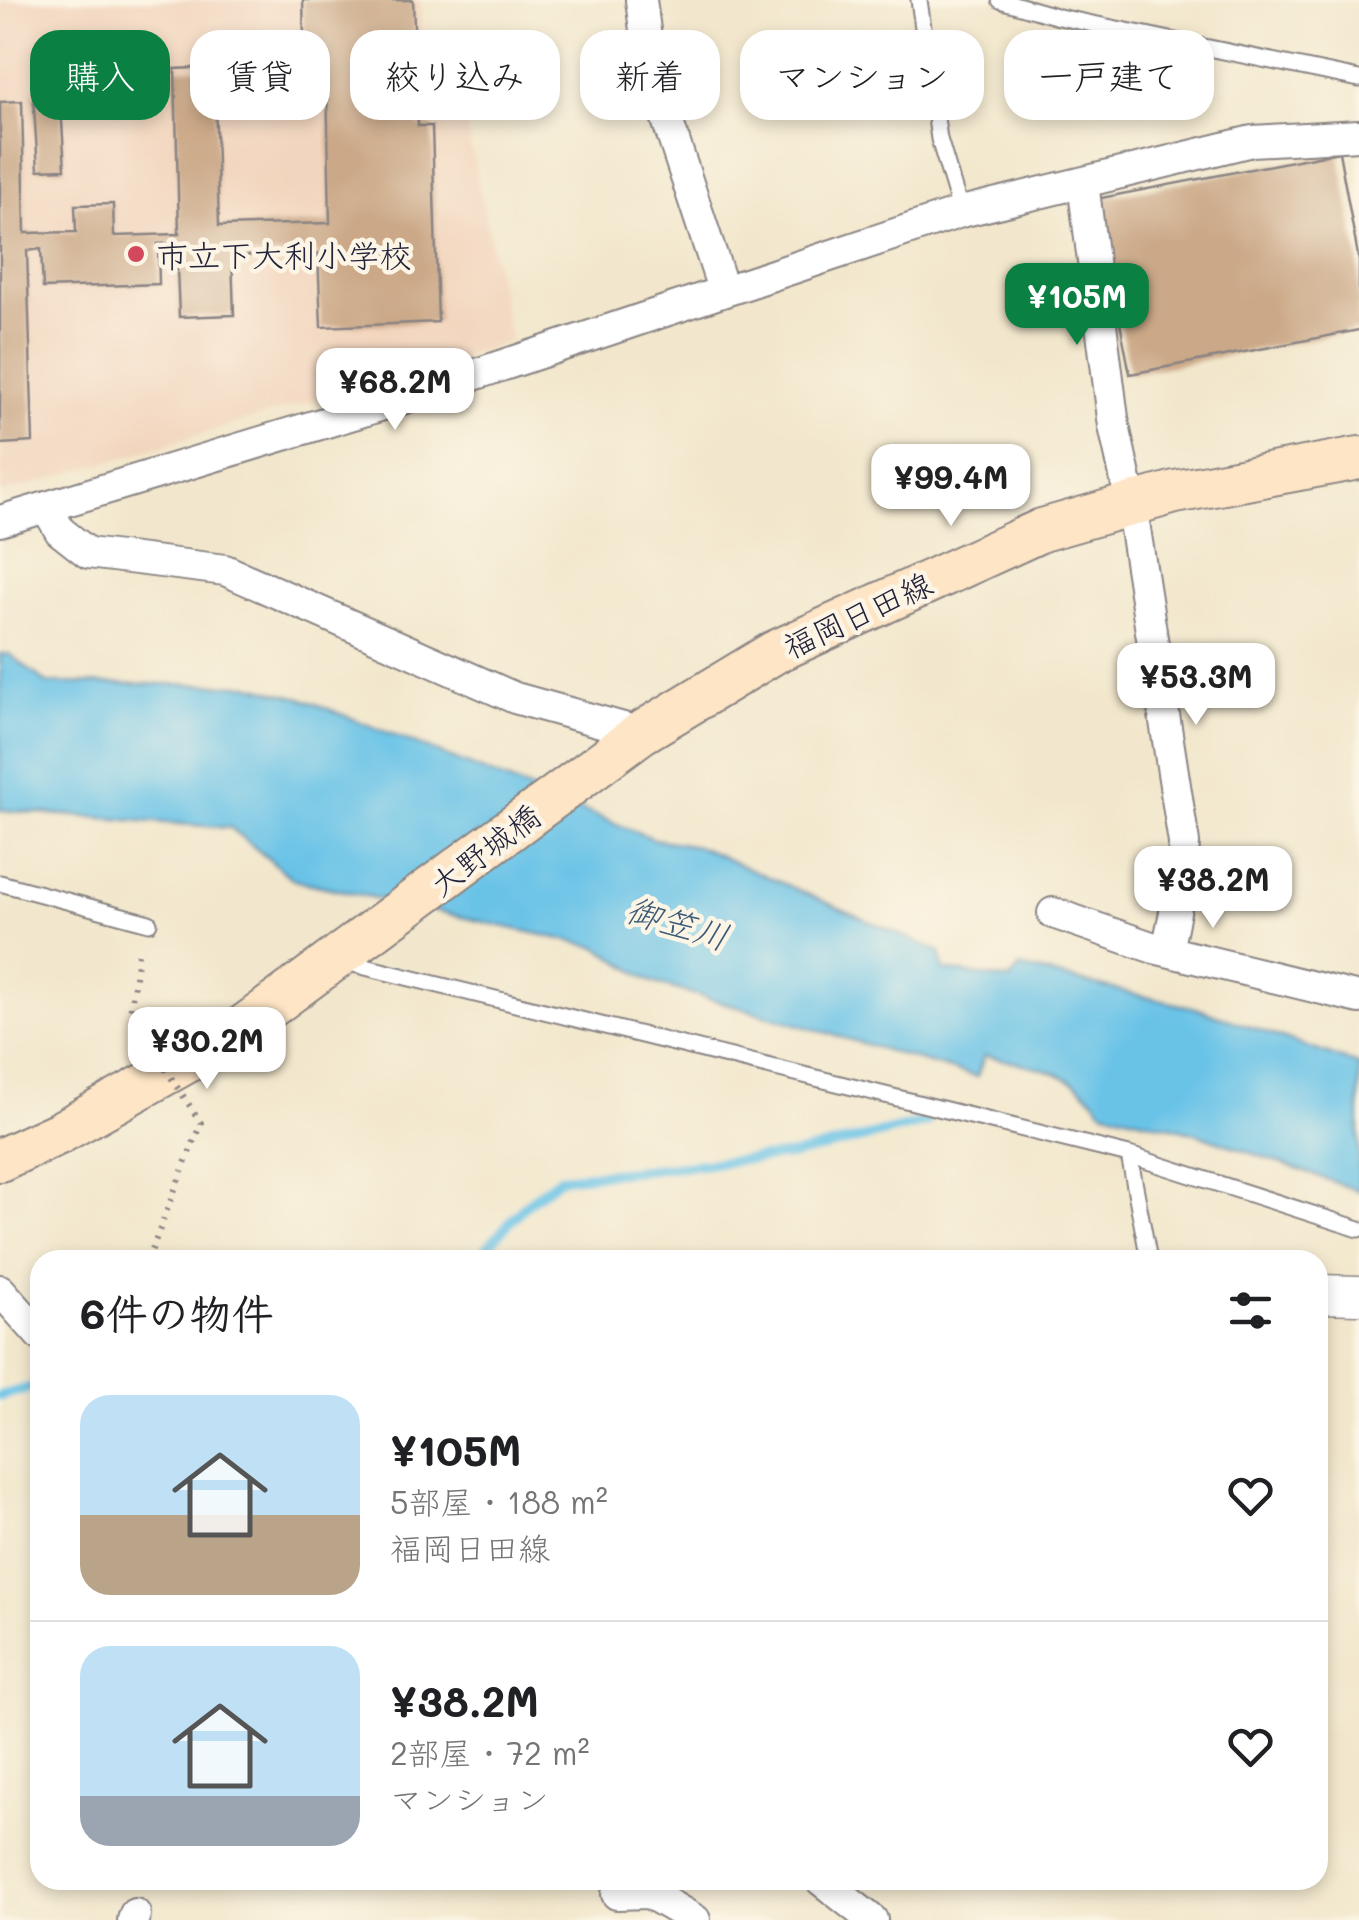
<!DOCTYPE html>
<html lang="ja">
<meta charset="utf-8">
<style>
:root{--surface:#fff;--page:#f6f6f6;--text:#202124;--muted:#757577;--line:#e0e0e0;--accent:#0b8043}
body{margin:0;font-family:Mali,"Klee One",sans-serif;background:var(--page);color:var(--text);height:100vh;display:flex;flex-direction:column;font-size:38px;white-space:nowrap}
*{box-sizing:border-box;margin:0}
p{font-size:32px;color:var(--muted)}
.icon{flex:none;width:55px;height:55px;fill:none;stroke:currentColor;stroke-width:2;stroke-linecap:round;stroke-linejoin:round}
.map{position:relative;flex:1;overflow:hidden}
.details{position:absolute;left:30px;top:1250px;width:1298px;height:640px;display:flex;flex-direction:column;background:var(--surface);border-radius:30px;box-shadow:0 5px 15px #0003}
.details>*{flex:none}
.top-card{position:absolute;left:30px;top:30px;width:1300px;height:90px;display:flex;gap:20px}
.price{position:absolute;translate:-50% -85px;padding:0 22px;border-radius:20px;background:#fff;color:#222;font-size:32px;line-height:65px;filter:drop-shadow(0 2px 5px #0008)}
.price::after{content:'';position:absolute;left:50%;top:60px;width:30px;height:22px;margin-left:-15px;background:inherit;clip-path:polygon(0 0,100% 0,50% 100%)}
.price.selected{background:var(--accent);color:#fff}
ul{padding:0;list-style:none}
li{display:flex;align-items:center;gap:30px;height:250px;padding:0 50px}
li+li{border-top:2px solid var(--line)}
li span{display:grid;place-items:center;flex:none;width:280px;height:200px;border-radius:30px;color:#555}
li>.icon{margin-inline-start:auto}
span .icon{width:120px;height:120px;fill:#fffc;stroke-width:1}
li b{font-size:42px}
h2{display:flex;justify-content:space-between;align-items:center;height:120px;padding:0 50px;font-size:42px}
.tag{padding:0 35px;border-radius:30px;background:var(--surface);box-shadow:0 5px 15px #0003;font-size:35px;line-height:90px}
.tag.selected{background:var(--accent);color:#fff}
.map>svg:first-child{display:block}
.built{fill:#f2d5be}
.water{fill:#69c3e7;stroke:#467291;stroke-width:2.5}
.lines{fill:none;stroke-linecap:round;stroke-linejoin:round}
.stream{stroke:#69c3e7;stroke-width:10}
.building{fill:#cba887}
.service-casing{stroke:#8a8484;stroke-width:19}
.minor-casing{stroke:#8a8484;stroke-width:34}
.tertiary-casing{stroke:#8a8484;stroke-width:41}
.secondary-casing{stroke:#8a8484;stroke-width:46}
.path{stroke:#8a8484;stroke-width:6;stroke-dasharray:2.5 8;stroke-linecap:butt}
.service{stroke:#fff;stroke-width:15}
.minor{stroke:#fff;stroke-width:30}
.tertiary{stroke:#fff;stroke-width:38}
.secondary{stroke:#fde5c5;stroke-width:42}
.path-bridge{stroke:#8a8484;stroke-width:6;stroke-dasharray:2.5 8;stroke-linecap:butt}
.poi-dot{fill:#d1495b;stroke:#fcf5e5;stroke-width:4}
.labels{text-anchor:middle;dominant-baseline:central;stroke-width:9;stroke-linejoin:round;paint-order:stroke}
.poi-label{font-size:32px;fill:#22223b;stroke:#fcf5e5;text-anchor:start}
.street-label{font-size:32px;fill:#22223b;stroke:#fcf5e5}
.water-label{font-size:35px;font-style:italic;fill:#3b5a77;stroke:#fcf5e5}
</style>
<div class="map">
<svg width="1359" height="1920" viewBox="0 0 1359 1920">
<rect width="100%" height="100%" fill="#fcf5e5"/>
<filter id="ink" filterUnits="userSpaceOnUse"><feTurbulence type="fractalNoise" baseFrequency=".01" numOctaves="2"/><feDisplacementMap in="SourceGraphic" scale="20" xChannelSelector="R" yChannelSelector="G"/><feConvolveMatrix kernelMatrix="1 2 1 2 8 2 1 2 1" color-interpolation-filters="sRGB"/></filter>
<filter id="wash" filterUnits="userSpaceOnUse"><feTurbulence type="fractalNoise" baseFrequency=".0048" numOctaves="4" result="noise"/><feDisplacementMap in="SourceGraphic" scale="40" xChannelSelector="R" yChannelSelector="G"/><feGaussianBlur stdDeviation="2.25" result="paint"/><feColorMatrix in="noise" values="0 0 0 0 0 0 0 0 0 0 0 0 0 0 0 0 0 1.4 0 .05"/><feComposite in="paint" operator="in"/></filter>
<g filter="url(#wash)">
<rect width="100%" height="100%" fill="#f2e7cc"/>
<path class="built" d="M 0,0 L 421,0 L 427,113 L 464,113 L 511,342 L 0,494 Z"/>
<path class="water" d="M 0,654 L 9,654 L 47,683 L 248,685 L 301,698 L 654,839 L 697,846 L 940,952 L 944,970 L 1010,980 L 1020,967 L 1202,1010 L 1359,1065 L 1359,1191 L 1192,1132 L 1102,1110 C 1076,1070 1029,1065 984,1056 L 977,1077 L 652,982 L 597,947 L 294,880 L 231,828 L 0,810 Z"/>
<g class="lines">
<path class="stream" d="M 476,1260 L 525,1205 L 560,1178 L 794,1155 L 927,1122
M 0,1396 L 40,1385"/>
</g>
<g id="blocks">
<path class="building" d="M 303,0 L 413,0 L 418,126 L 432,126 L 438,322 L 321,327 L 318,253 L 232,256 L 234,315 L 179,317 L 176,243 L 158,244 L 159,284 L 43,288 L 41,249 L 27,251 L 33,442 L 0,444 L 0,102 L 22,101 L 25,233 L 76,232 L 75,205 L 113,204 L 114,236 L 179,234 L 175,69 L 214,67 L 219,226 L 330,223 L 327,79 L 305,79 Z
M 60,91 L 65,169 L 38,170 L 33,92 Z
M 1339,152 L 1359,261 L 1359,330 L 1130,374 L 1096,199 Z"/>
</g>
</g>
<g filter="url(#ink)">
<use href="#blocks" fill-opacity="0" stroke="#8a8484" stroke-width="2.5"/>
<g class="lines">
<g class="service-casing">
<path id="service" d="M 919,0 L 939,139 L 961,212
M 1000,0 L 1059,17 L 1359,79
M 0,883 L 149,923
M 341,961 L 1129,1155 L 1359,1229
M 1129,1155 L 1149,1260"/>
</g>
<g class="minor-casing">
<path id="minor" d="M 641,0 L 650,68 L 723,289
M 1083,183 L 1114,426 L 1131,503 L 1184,843 L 1182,878 L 1167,951
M 47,508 L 60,531 L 88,553 L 225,570 L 515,698 L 641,733
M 0,521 L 393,402 L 961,212 L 1252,141 L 1359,135
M 1053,913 L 1154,948 L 1359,998
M 0,1290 L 40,1335
M 821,1880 L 872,1920
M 617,1894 L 649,1893 L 695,1920
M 133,1920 L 135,1914"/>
</g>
<g class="tertiary-casing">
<path id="tertiary" d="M 1318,1294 L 1359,1295"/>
</g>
<g class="secondary-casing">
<path id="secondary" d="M 0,1160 L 59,1133 L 224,1041 L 641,733 L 775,652 L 1042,530 L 1175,492 L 1359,458"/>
</g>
<path class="path" d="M 148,1260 L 182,1171"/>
<use href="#service" class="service"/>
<use href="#minor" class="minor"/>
<use href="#tertiary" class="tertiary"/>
<use href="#secondary" class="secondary"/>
<path class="path-bridge" d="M 138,954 L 130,1015 L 201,1123 L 182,1171"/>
</g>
</g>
<circle class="poi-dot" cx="136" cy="254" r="10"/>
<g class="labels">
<g class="poi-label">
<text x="156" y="254">市立下大利小学校</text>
</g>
<g class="street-label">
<text transform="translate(857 614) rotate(-25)">福岡日田線</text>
<text transform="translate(484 849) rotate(-37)">大野城橋</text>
</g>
<g class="water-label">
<text transform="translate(678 922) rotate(17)">御笠川</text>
</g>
</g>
</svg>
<b class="price selected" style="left:1077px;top:348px">¥105M</b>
<b class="price" style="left:395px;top:433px">¥68.2M</b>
<b class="price" style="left:951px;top:529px">¥99.4M</b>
<b class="price" style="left:1196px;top:728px">¥53.3M</b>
<b class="price" style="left:1213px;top:931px">¥38.2M</b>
<b class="price" style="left:207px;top:1092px">¥30.2M</b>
<div class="top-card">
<a class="tag selected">購入</a>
<a class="tag">賃貸</a>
<a class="tag">絞り込み</a>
<a class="tag">新着</a>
<a class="tag">マンション</a>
<a class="tag">一戸建て</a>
</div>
<section class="details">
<h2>6件の物件<svg class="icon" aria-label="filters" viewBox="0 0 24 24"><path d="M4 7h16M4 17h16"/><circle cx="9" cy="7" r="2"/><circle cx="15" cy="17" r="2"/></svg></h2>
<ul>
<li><span style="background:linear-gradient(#bfe0f5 60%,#b9a48a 0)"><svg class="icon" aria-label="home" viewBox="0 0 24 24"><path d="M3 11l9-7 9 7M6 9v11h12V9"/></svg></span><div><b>¥105M</b><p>5部屋 · 188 m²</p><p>福岡日田線</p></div><svg class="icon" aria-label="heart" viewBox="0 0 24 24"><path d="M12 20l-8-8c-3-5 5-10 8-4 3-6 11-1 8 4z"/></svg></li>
<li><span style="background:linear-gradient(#bfe0f5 75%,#9aa5b1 0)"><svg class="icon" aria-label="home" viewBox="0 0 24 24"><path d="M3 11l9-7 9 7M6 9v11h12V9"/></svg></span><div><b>¥38.2M</b><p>2部屋 · 72 m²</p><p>マンション</p></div><svg class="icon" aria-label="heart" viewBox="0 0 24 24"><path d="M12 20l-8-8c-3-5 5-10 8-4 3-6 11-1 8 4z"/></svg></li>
</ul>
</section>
</div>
